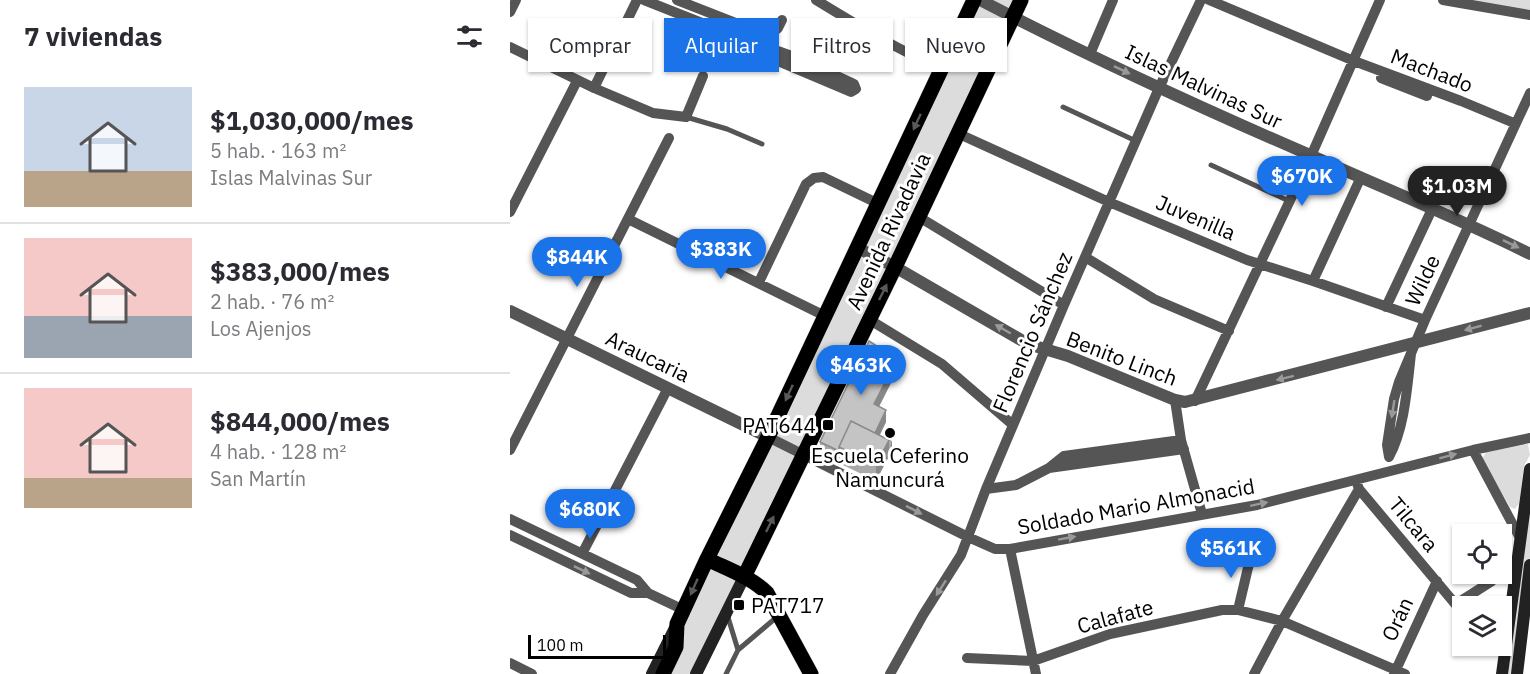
<!DOCTYPE html>
<html lang="es">
<meta charset="utf-8">
<style>
:root{--surface:#fff;--page:#f7f7f7;--text:#2b2b33;--muted:#7c7c81;--line:#e1e1e2;--accent:#1a73e8}
body{margin:0;font-family:"IBM Plex Sans",sans-serif;background:var(--page);color:var(--text);height:100vh;display:flex;flex-direction:column;font-size:22px;white-space:nowrap}
*{box-sizing:border-box;margin:0}
p{font-size:20px;color:var(--muted)}
.icon{flex:none;width:33px;height:33px;fill:none;stroke:currentColor;stroke-width:2;stroke-linecap:round;stroke-linejoin:round}
.map{position:relative;flex:1;overflow:hidden}
.details{display:flex;flex-direction:column;background:var(--surface);width:510px}
.details>*{flex:none}
.guide{position:absolute;left:18px;top:18px;width:570px;height:54px;display:flex;gap:12px}
.tools{position:absolute;left:942px;top:524px;display:grid;gap:12px}
.tools a{display:grid;place-items:center;width:60px;height:60px;border-radius:0px;background:var(--surface);box-shadow:0 2px 4px #0004;font-size:30px}
.scale{position:absolute;left:18px;bottom:15px;width:138px;box-sizing:border-box;padding-left:6px;border:3px solid #000;border-top:0;font-size:16px;line-height:21px;white-space:nowrap;color:#000;-webkit-text-stroke:4px #fff;paint-order:stroke}
.price{position:absolute;translate:-50% -51px;padding:0 14px;border-radius:21px;background:var(--accent);color:#fff;font-size:20px;line-height:39px;filter:drop-shadow(0 2px 3px #0008)}
.price::after{content:'';position:absolute;left:50%;top:36px;width:18px;height:14px;margin-left:-9px;background:inherit;clip-path:polygon(0 0,100% 0,50% 100%)}
.price.active{background:#222;color:#fff}
ul{padding:0;list-style:none}
li{display:flex;align-items:center;gap:18px;height:150px;padding:0 24px}
li+li{border-top:2px solid var(--line)}
li span{display:grid;place-items:center;flex:none;width:168px;height:120px;border-radius:0px;color:#555}
li>.icon{margin-inline-start:auto}
span .icon{width:72px;height:72px;fill:#fffc;stroke-width:1}
li b{font-size:26px}
h2{display:flex;justify-content:space-between;align-items:center;height:72px;padding:0 24px;font-size:26px}
.chip{padding:0 21px;border-radius:0px;background:var(--surface);box-shadow:0 2px 4px #0004;font-size:21px;line-height:54px}
.chip.active{background:var(--accent);color:#fff}
main{display:flex;flex:1;min-height:0}
.map>svg:first-child{display:block}
.green{fill:#dcdcdc}
.lines{fill:none;stroke-linecap:round;stroke-linejoin:round}
.primary-casing{stroke:#dbdbdb;stroke-width:16}
.service{stroke:#555;stroke-width:5}
.minor{stroke:#555;stroke-width:10}
.tertiary{stroke:#555;stroke-width:12}
.secondary{stroke:#222;stroke-width:12}
.primary{stroke:#000;stroke-width:15}
.wall{fill:#a9a9a9}
.shaded-wall{fill:#898989}
.building{fill:#c4c4c4;stroke:#898989;stroke-width:1.5}
.oneway{fill:#999}
.oneway2{fill:#595959}
.poi-dot{fill:#000;stroke:#fff;stroke-width:2}
.labels{text-anchor:middle;dominant-baseline:central;stroke-width:6;stroke-linejoin:round;paint-order:stroke}
.street-label{font-size:21px;fill:#000;stroke:#fff}
.poi-label{font-size:21px;fill:#000;stroke:#fff;text-anchor:end}
</style>
<main>
<section class="details">
<h2>7 viviendas<svg class="icon" aria-label="filters" viewBox="0 0 24 24"><path d="M4 7h16M4 17h16"/><circle cx="9" cy="7" r="2"/><circle cx="15" cy="17" r="2"/></svg></h2>
<ul>
<li><span style="background:linear-gradient(#c9d6e8 70%,#b9a48a 0)"><svg class="icon" aria-label="home" viewBox="0 0 24 24"><path d="M3 11l9-7 9 7M6 9v11h12V9"/></svg></span><div><b>$1,030,000/mes</b><p>5 hab. · 163 m²</p><p>Islas Malvinas Sur</p></div></li>
<li><span style="background:linear-gradient(#f6c9c9 65%,#9aa5b1 0)"><svg class="icon" aria-label="home" viewBox="0 0 24 24"><path d="M3 11l9-7 9 7M6 9v11h12V9"/></svg></span><div><b>$383,000/mes</b><p>2 hab. · 76 m²</p><p>Los Ajenjos</p></div></li>
<li><span style="background:linear-gradient(#f6c9c9 75%,#b9a48a 0)"><svg class="icon" aria-label="home" viewBox="0 0 24 24"><path d="M3 11l9-7 9 7M6 9v11h12V9"/></svg></span><div><b>$844,000/mes</b><p>4 hab. · 128 m²</p><p>San Martín</p></div></li>
</ul>
</section>
<div class="map">
<svg width="1020" height="674" viewBox="0 0 1020 674">
<rect width="100%" height="100%" fill="#fff"/>
<path class="green" d="M 464,0 L 511,0 L 186,674 L 142,674 Z
M 933,0 L 1020,0 L 1020,15 Z
M 1018,444 L 1020,455 L 1014,466 L 1009,504 L 1005,509 L 1000,507 L 972,459 L 976,452 Z
M 1020,469 L 1020,565 L 1007,674 L 992,674 Z"/>
<g class="lines">
<g class="primary-casing">
<path id="primary" d="M 197,559 C 217,569 241,577 257,593 L 301,674
M 234,577 L 385,267 L 511,0
M 153,674 L 166,647 L 167,624 L 197,559 L 258,437 L 464,0"/>
</g>
<path class="service" d="M 553,107 L 626,141
M 176,117 L 217,129 L 252,144
M 701,165 L 779,201
M 228,650 L 268,616
M 216,674 L 228,650 L 217,614"/>
<path class="minor" d="M 134,0 L 250,46 C 283,54 313,70 344,84 L 346,89 L 341,92 L 270,62 L 259,48
M 167,0 L 259,36
M 306,0 C 347,25 388,50 432,69
M 699,0 L 844,61 L 951,101 L 1004,123
M 933,0 L 1020,15
M 0,12 L 6,0
M 256,39 L 268,28 L 272,20
M 0,47 L 84,88 L 143,113 L 176,117 L 193,76
M 580,54 L 603,0
M 871,78 L 917,96
M 84,88 L 127,0
M 447,133 L 599,202 L 737,260 L 803,281 L 915,320
M 0,212 L 67,81
M 409,217 L 554,305
M 118,219 L 315,316
M 575,257 L 644,299 L 719,331
M 803,281 L 851,177
M 249,282 L 296,184 L 304,178 L 313,177 L 369,204
M 876,307 L 923,207
M 360,320 L 432,364 L 503,425
M 901,354 C 897,388 895,427 879,457 L 877,445 L 884,399 L 889,382 L 915,320 L 1020,93
M 665,400 L 671,440 L 692,514
M 685,401 L 801,156 L 870,0
M 258,437 L 458,537 L 485,549 L 500,549 L 747,505 L 963,450 L 1020,438
M 0,450 L 159,138
M 963,450 L 1010,538
M 539,468 L 674,449
M 476,489 L 506,485 L 539,468 L 554,456 L 671,440
M 849,489 L 952,612
M 0,519 L 127,580 L 138,593 L 174,610
M 0,535 L 121,593 L 138,593
M 500,549 L 526,674
M 73,552 L 158,388
M 946,604 L 982,581
M 728,610 L 741,555
M 457,658 L 523,661 L 600,634 L 712,610 L 728,610 L 772,621 L 895,674
M 0,663 L 22,674
M 380,674 L 413,615 L 451,555 L 476,489 L 554,305 L 649,88 L 691,0
M 744,674 L 772,621 L 849,489 L 846,480
M 884,674 L 927,581"/>
<path class="tertiary" d="M 470,0 C 578,56 689,107 800,155 C 873,188 948,218 1020,254
M 348,248 L 385,267 L 518,344 L 558,356 L 665,400 L 675,402 L 1020,313
M 0,311 L 258,437"/>
<path class="secondary" d="M 142,674 L 165,628
M 186,674 L 234,577
M 992,674 L 1020,469
M 1007,674 L 1020,565"/>
<use href="#primary" class="primary"/>
</g>
<path class="wall" d="M 387,371 L 369,407 L 376,422 L 370,435 L 382,441 L 382,453 L 381,457 L 379,456 L 366,481 L 310,454 L 310,442 Z"/>
<path class="shaded-wall" d="M 387,359 L 387,371 L 364,416 L 364,404 Z
M 376,410 L 376,422 L 368,438 L 365,433 Z
M 379,440 L 379,456 L 366,481 L 366,465 Z
M 382,441 L 382,453 L 381,457 L 381,444 Z"/>
<path class="building" d="M 359,341 L 387,359 L 364,404 L 376,410 L 365,433 L 341,421 L 329,447 L 329,451 L 310,442 Z
M 341,421 L 379,440 L 366,465 L 329,447 Z"/>
<defs><path id="oneway-solid" d="M-6-.8H1V-3.2L6.5 0L1 3.2V.8H-6Z" transform="scale(1.5)"/></defs>
<g class="oneway">
<use href="#oneway-solid" transform="translate(612 70) rotate(26)"/>
<use href="#oneway-solid" transform="translate(1001 244) rotate(26)"/>
<use href="#oneway-solid" transform="translate(963 328) rotate(165)"/>
<use href="#oneway-solid" transform="translate(493 329) rotate(-150)"/>
<use href="#oneway-solid" transform="translate(775 378) rotate(166)"/>
<use href="#oneway-solid" transform="translate(883 409) rotate(99)"/>
<use href="#oneway-solid" transform="translate(938 456) rotate(-15)"/>
<use href="#oneway-solid" transform="translate(749 504) rotate(-12)"/>
<use href="#oneway-solid" transform="translate(404 510) rotate(27)"/>
<use href="#oneway-solid" transform="translate(557 538) rotate(-10)"/>
<use href="#oneway-solid" transform="translate(72 570) rotate(26)"/>
<use href="#oneway-solid" transform="translate(431 588) rotate(123)"/>
</g>
<g class="oneway2">
<use href="#oneway-solid" transform="translate(407 122) rotate(115)"/>
<use href="#oneway-solid" transform="translate(373 292) rotate(-64)"/>
<use href="#oneway-solid" transform="translate(279 393) rotate(115)"/>
<use href="#oneway-solid" transform="translate(260 524) rotate(-64)"/>
<use href="#oneway-solid" transform="translate(184 587) rotate(114)"/>
</g>
<g class="poi-dot">
<rect x="312" y="419" width="12" height="12" rx="3"/>
<circle cx="380" cy="433" r="6"/>
<rect x="223" y="599" width="12" height="12" rx="3"/>
</g>
<g class="labels">
<g class="street-label">
<text transform="translate(922 70) rotate(21)">Machado</text>
<text transform="translate(694 86) rotate(25)">Islas Malvinas Sur</text>
<text transform="translate(686 217) rotate(23)">Juvenilla</text>
<text transform="translate(378 231) rotate(-65)">Avenida Rivadavia</text>
<text transform="translate(912 280) rotate(-65)">Wilde</text>
<text transform="translate(522 332) rotate(-67)">Florencio Sánchez</text>
<text transform="translate(138 356) rotate(26)">Araucaria</text>
<text transform="translate(612 358) rotate(21)">Benito Linch</text>
<text transform="translate(626 506) rotate(-10)">Soldado Mario Almonacid</text>
<text transform="translate(904 524) rotate(50)">Tilcara</text>
<text transform="translate(605 616) rotate(-15)">Calafate</text>
<text transform="translate(887 619) rotate(-65)">Orán</text>
</g>
<g class="poi-label">
<text x="306" y="425">PAT644</text>
<text x="380" y="455" text-anchor="middle">Escuela Ceferino<tspan x="380" dy="24">Namuncurá</tspan></text>
<text x="241" y="605" text-anchor="start">PAT717</text>
</g>
</g>
</svg>
<div class="tools">
<a><svg class="icon" aria-label="locate" viewBox="0 0 24 24"><circle cx="12" cy="12" r="6"/><path d="M12 2v4M12 18v4M2 12h4M18 12h4"/></svg></a>
<a><svg class="icon" aria-label="layers" viewBox="0 0 24 24"><path d="M12 4l9 5-9 5-9-5zM3 14l9 5 9-5"/></svg></a>
</div>
<div class="scale">100 m</div>
<b class="price" style="left:792px;top:207px">$670K</b>
<b class="price active" style="left:947px;top:217px">$1.03M</b>
<b class="price" style="left:211px;top:280px">$383K</b>
<b class="price" style="left:67px;top:288px">$844K</b>
<b class="price" style="left:351px;top:396px">$463K</b>
<b class="price" style="left:80px;top:540px">$680K</b>
<b class="price" style="left:721px;top:579px">$561K</b>
<div class="guide">
<a class="chip">Comprar</a>
<a class="chip active">Alquilar</a>
<a class="chip">Filtros</a>
<a class="chip">Nuevo</a>
</div>
</div>
</main>
